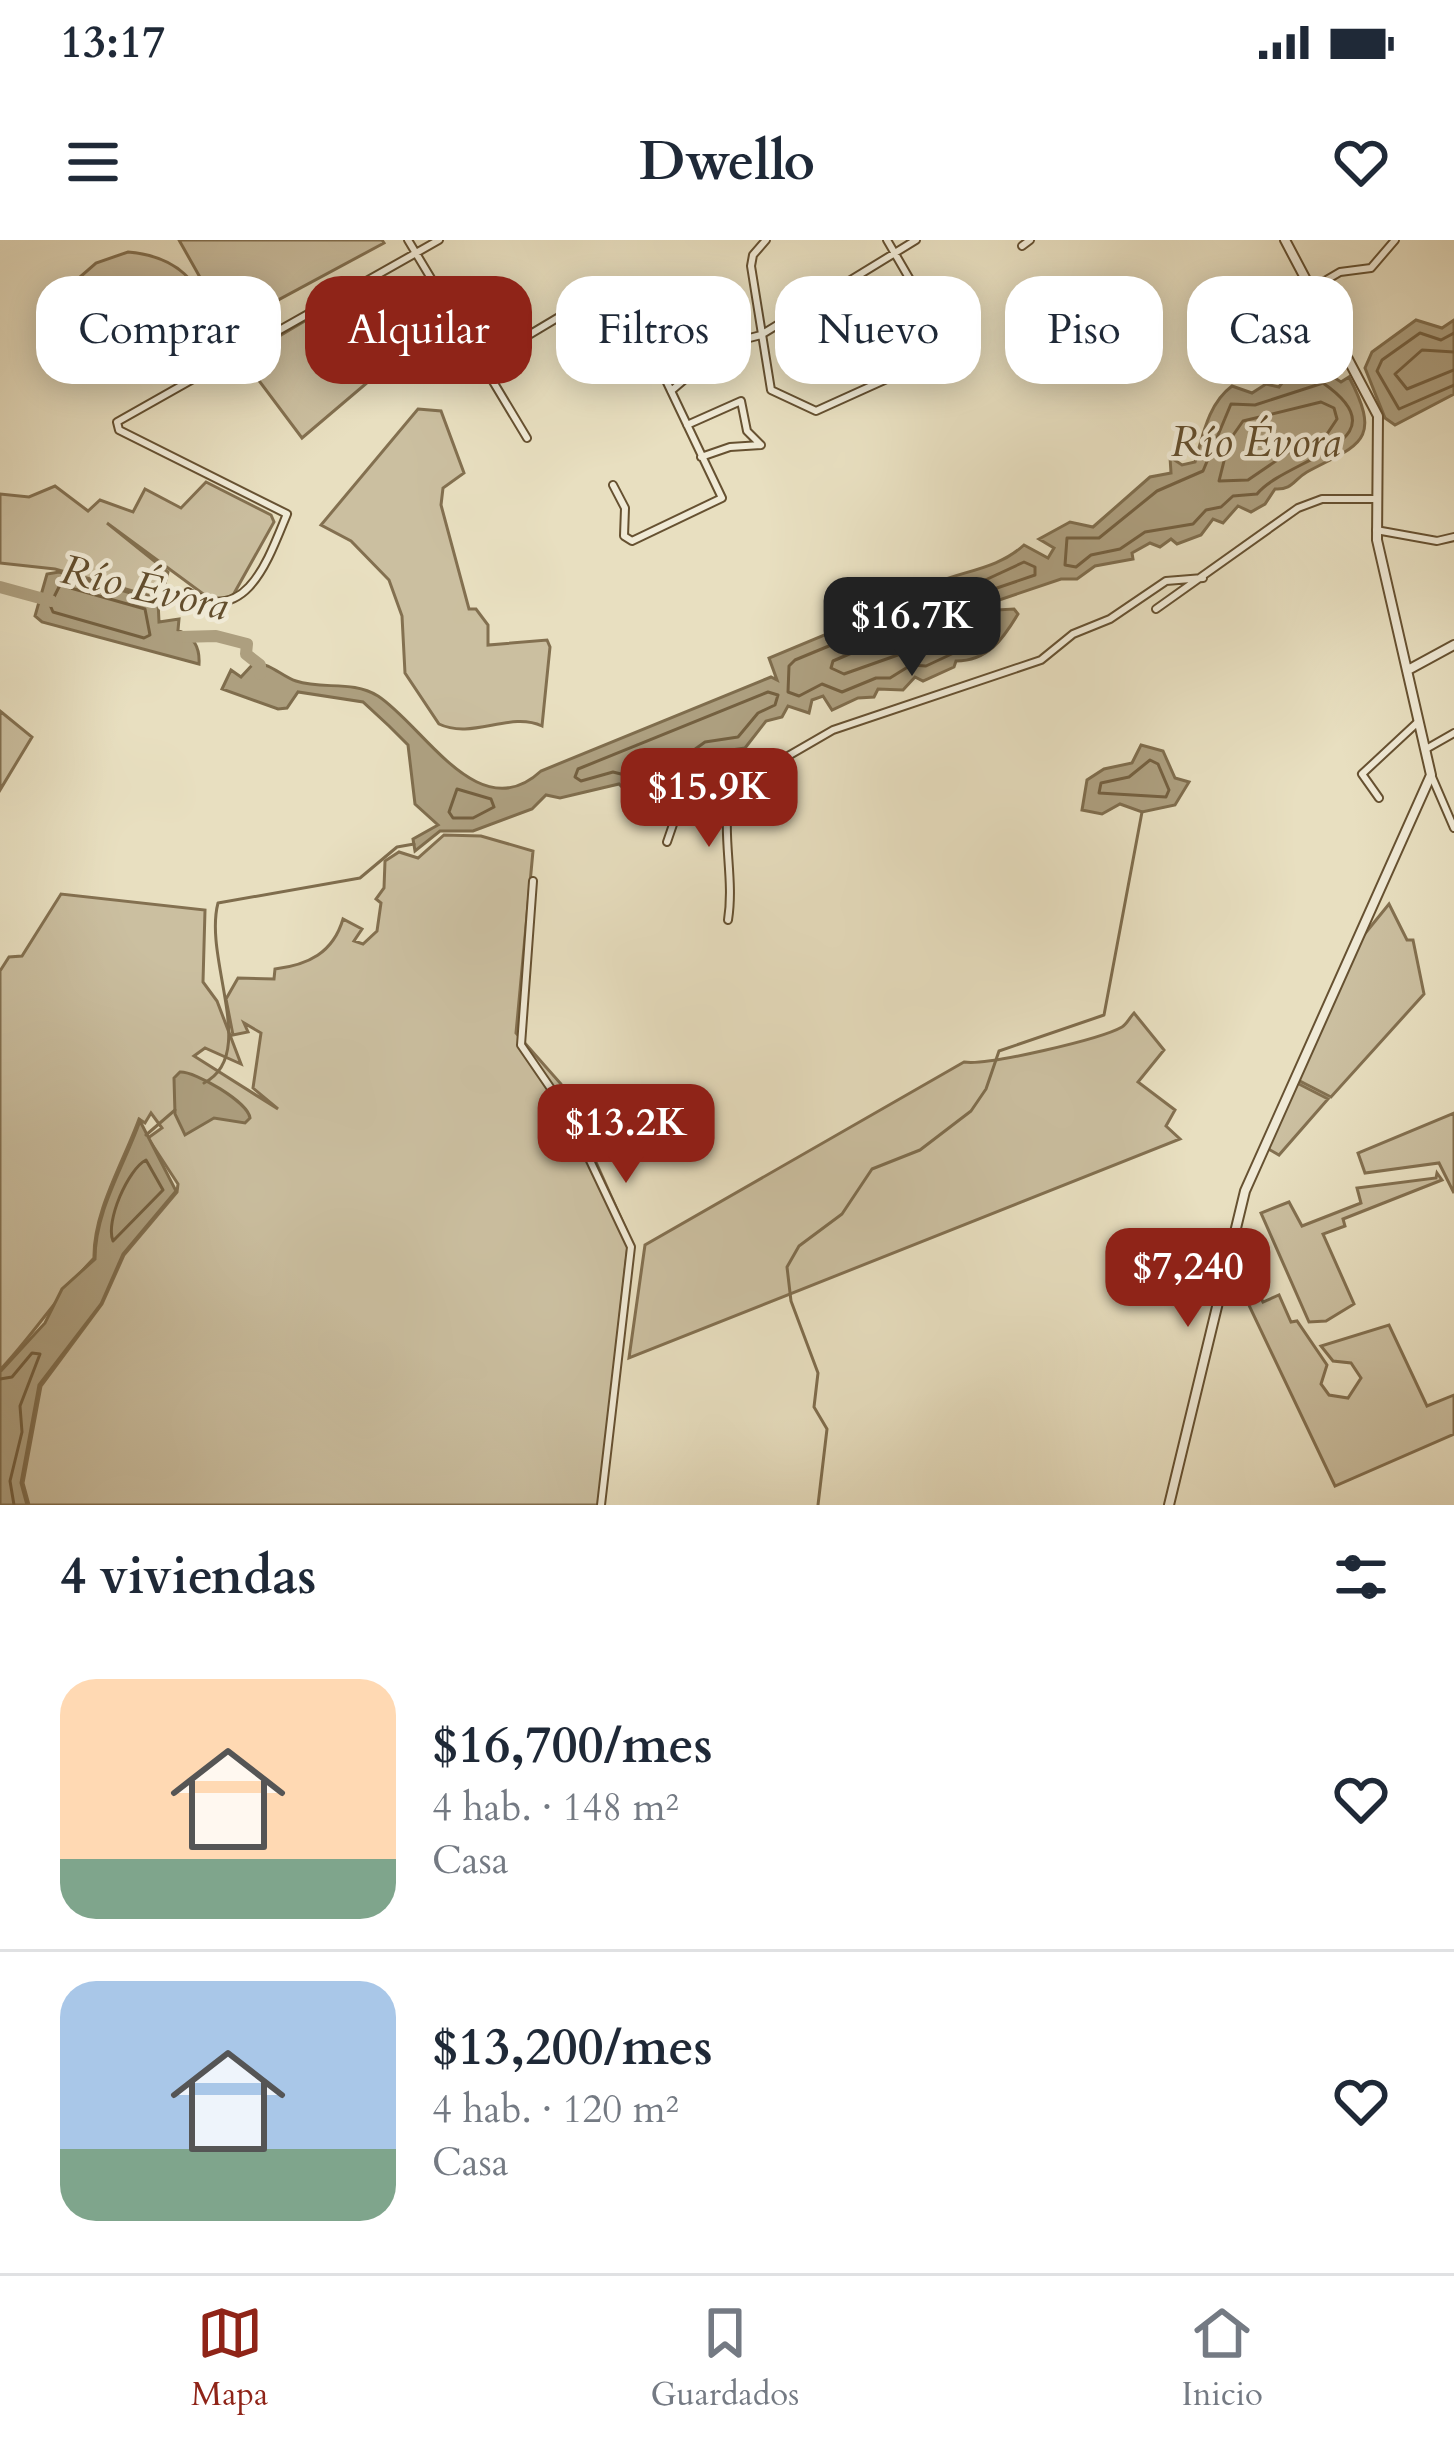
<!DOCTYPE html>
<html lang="es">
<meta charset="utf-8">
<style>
:root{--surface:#fff;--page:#f2f2f3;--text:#1f2937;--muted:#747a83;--line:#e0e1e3;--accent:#8f2418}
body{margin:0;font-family:Cardo,serif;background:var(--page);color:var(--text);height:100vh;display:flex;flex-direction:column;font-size:45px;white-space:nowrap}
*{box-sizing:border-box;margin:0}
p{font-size:39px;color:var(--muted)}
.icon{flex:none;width:66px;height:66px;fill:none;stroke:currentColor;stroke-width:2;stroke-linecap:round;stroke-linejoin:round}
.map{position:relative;height:1265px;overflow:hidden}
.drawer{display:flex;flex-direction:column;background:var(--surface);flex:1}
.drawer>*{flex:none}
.guide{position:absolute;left:36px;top:36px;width:1383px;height:108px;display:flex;gap:24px}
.price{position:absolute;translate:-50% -102px;padding:0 27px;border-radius:24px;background:var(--accent);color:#fff;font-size:39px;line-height:78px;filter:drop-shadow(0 3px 6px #0008)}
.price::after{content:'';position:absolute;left:50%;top:72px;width:36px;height:27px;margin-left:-18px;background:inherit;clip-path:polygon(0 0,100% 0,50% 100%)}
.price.current{background:#222;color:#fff}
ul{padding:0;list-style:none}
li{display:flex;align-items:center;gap:36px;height:300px;padding:0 60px}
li+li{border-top:3px solid var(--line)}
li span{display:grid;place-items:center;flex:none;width:336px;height:240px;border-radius:36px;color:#555}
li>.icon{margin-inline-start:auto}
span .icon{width:144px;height:144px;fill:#fffc;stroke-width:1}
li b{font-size:51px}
h2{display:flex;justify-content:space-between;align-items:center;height:144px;padding:0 60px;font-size:51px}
.tag{padding:0 42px;border-radius:36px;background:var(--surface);box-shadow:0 6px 30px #0003;font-size:42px;line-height:108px}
.tag.current{background:var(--accent);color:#fff}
.status{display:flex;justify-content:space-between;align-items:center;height:84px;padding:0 60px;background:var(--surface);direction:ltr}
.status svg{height:33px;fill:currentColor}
header{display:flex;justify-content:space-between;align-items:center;height:156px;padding:0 60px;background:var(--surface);font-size:54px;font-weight:600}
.tabs{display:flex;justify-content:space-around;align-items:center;height:168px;border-top:3px solid var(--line);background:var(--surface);font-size:33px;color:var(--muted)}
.tabs a{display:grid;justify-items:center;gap:6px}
.tabs .current{color:var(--accent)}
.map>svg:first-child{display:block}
.green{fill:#cbbfa0;stroke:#837050;stroke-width:3}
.water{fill:#ad9f7f;stroke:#7f6d4d;stroke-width:3}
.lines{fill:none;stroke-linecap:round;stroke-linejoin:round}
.shore{stroke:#746040;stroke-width:3}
.stream{stroke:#7f6d4d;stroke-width:3}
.river{stroke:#ad9f7f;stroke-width:12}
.minor-casing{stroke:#665131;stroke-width:10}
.tertiary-casing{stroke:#665131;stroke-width:12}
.minor{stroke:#f0ead6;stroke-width:6}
.tertiary{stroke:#f0ead6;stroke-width:8}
.labels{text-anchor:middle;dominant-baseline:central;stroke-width:9;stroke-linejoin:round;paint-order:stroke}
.water-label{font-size:42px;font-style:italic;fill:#634e2d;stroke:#f0ead6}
</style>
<div class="status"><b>13:17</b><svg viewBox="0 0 49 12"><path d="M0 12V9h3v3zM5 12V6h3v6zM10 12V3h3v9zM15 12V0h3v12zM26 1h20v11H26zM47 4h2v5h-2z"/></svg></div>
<header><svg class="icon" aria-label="menu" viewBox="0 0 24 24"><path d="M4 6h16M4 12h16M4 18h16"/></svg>Dwello<svg class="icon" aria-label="heart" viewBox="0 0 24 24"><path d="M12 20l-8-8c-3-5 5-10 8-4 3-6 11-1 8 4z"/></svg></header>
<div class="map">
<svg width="1454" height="1265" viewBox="0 0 1454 1265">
<rect width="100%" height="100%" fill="#e8dfc0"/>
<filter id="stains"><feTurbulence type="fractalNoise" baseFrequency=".00167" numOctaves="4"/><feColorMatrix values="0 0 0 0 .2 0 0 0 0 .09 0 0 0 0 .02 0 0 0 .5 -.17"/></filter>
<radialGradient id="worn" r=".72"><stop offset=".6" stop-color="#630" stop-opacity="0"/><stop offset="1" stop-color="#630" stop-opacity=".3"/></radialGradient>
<path class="green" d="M 179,0 L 382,0 L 384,3 L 228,87 Z
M 128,12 C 177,16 200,41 215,87 L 122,141 L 105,119 L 72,44 L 96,23 Z
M 342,59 L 388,125 L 302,198 L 242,118 Z
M 418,169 L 441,171 L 464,233 L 443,248 L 441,265 L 469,369 L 476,369 L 488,385 L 488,405 L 547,400 L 550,407 L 542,486 C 510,471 472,500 439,484 L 405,433 L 402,376 L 389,340 L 351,301 L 321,285 Z
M 206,242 L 271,275 L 274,282 L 232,357 L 210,359 L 107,283 L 168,332 L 161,359 L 55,329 L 0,323 L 0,254 L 29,257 L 55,246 L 88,271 L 100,260 L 133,272 L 145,249 L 181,268 Z
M 0,471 L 32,497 L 0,550 Z
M 444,595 L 481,596 L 533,611 L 516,793 L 561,844 L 629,996 L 599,1265 L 29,1265 L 23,1243 L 41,1146 L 102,1064 L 124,1015 L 177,952 L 178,944 L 148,898 L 162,888 L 151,873 L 145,883 L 139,879 C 123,923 93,972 94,1018 C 58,1055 34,1094 0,1130 L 0,731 L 9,717 L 22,716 L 61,654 L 205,670 L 203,742 L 217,761 L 241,824 L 205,808 L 194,816 L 278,869 L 253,848 L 261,793 L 244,783 L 248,792 L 233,795 L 226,759 L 238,738 L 274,739 L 275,729 C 308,725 333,713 343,679 L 362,689 L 354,701 L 363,704 L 377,691 L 381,663 L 376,659 L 384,648 L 385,621 L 399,612 L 418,618 Z
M 1389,664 L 1407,700 L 1413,700 L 1424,754 L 1331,857 L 1296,839 L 1363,696 Z
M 1134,773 L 1164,810 L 1138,842 L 1175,870 L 1166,886 L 1180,899 L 629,1118 L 645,1005 L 964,822 C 987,826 1101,799 1122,787 C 1127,784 1130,777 1134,773 Z
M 1295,842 L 1328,859 L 1279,915 L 1265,907 Z
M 1454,873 L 1454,953 L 1439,923 L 1365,933 L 1358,913 Z
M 1437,933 L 1442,940 L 1343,979 L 1345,986 L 1323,994 L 1354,1064 L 1326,1081 L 1309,1082 L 1261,973 L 1289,962 L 1302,986 L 1361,963 L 1357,948 L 1436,938 Z
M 1248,1032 L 1263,1062 L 1279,1055 L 1291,1082 L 1297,1081 L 1327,1125 L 1321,1144 L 1329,1155 L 1348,1158 L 1361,1138 L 1351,1123 L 1333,1121 L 1321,1106 L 1389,1085 L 1427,1166 L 1454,1155 L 1454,1194 L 1335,1246 L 1236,1038 Z"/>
<path class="water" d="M 1416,80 L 1442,88 L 1454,80 L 1454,154 L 1395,185 L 1385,178 L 1365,128 L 1372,112 Z
M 1284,121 L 1305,140 L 1310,138 L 1300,125 L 1309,121 L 1341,142 L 1349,137 C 1384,203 1357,205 1307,232 C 1293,240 1293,250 1275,249 L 1265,264 L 1251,272 L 1238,266 L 1223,283 L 1213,279 L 1201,295 L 1177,304 L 1171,299 L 1160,307 L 1150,303 L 1132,313 L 1133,319 L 1095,326 L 1077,339 L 1061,339 L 996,361 L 997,370 L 1014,369 L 1018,374 C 1003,399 988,421 956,421 L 954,427 L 923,441 L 915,437 L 903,450 L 878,449 L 874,457 L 858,458 L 832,470 L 823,456 L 812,460 L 809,473 L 788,466 L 782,477 L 766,481 L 745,508 L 711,513 L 661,546 L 647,539 L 646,551 L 626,551 L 619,544 L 560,558 L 546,555 L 532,569 L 473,591 L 440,591 L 415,611 L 413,599 L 438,585 L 415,564 L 408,505 L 389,486 L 363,462 L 298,452 L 287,468 L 278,469 L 222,449 L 231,430 L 241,437 L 254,423 C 271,423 281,436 296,441 C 323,450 352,440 378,456 C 424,486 479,589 541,531 L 771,437 L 777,440 L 769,418 L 911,359 C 942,329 989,337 1024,305 L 1048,318 L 1054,308 L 1039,299 L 1070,282 L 1093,287 L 1150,237 L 1171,233 L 1170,217 L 1182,225 L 1195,222 C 1203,195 1208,164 1232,146 L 1252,153 L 1266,144 L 1279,147 L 1289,134 L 1280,126 Z
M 59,332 L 158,361 L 159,382 L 179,379 L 178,390 C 194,397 200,407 199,424 L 42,382 L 35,376 L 47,334 Z
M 1141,505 L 1163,511 L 1175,538 L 1189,542 L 1175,565 L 1142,572 L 1120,564 L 1102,574 L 1082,570 L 1087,540 L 1104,529 L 1132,523 Z
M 180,832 C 195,831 248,862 250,878 L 245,883 L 214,878 L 185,895 L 175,874 L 174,838 Z
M 140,881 L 176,951 L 123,1014 L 101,1064 L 39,1145 L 21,1243 L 27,1265 L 0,1265 L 0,1132 L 45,1083 L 62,1049 L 95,1019 C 95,971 124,926 140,881 Z"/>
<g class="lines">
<path class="shore" d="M 1454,93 L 1441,100 L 1420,93 L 1382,120 L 1377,131 L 1399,169 L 1454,145
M 1454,112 L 1422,110 L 1395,134 L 1407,149 L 1454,130
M 1323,143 C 1408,202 1286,218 1257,254 L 1233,256 L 1221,267 L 1206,270 L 1193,284 L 1145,292 L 1120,309 L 1091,315 L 1076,327 L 1065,325 L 1067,298 L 1099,298 L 1157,251 L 1203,231 L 1231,164 L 1255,165 Z
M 1321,162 L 1334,168 L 1337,179 L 1325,197 L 1295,208 L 1248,240 L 1219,241 L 1229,201 L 1243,181 Z
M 1024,322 L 1035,327 L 1035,335 L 991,350 L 983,360 L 983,372 L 995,385 L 990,396 L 926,426 L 911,425 L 890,438 L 876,438 L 842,452 L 822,444 L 799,456 L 788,452 L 789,426 L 795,420 L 916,370 L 933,354 L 968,348 Z
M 60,345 L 145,369 L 150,395 L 144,398 L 53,372 L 50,365 Z
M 961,364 L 971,382 L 960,393 L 844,434 L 831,428 L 833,421 L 924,382 L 941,368 Z
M 768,452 L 778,455 L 775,465 L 758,473 L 738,497 L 705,502 L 666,530 L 649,527 L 633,537 L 613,532 L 581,541 L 575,537 L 578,529 Z
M 1150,520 L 1158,524 L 1169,550 L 1166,557 L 1099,553 L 1101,543 L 1129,537 Z
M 457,549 L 491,559 L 494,567 L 473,578 L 453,578 L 449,572 Z
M 146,920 L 163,950 L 113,1001 C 105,982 128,929 146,920 Z
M 0,1139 L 12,1137 L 32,1113 L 40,1114 L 20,1166 L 22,1192 L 10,1241 L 14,1265"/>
<path class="stream" d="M 204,843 C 259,815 203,720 218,663 L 360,638 L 397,607 L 414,604
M 146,895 L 175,870
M 818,1265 L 827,1189 L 814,1167 L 818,1133 L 791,1061 L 787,1027 L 799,1006 L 842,974 L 872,929 L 920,910 L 971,871 L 986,849 L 999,811 L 1104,775 L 1142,572"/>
<path class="river" d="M 0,347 L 51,361
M 180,397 L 216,396 L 247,404 L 246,414 L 260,425 L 260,434"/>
<g class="minor-casing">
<path id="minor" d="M 408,0 L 527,198
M 766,0 L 753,15 L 751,26 L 771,150 L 816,171 L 951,110
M 887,0 L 962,129
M 1022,6 L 1030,0
M 1311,49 L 1340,32 L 1371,28 L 1395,0
M 473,107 L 502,111 L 584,62 L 606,66 L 624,89 L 645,84 L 652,111 L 722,258 L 632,301 L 624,296 L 625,268 L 613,245
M 671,151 L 726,104 L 761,95 L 916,0
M 687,185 L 741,161 L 747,191 L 761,205
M 701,217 L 730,207 L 761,205
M 1376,290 L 1437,301 L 1454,297
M 188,352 C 246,387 268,320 287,274 L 119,190 L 117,182 L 439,0
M 1156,369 L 1298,268 L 1322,259 L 1377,259
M 1426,509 L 1454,493
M 1432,537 L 1454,588
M 1379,558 L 1362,534 L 1419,481
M 667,602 L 679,567 L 731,549 L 833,490 L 1041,420 L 1073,394 L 1110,379 L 1166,341 L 1203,338
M 533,641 L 521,805 L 567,872 L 631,1007 L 601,1265
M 728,680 C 735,636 720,592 731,549"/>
</g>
<g class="tertiary-casing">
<path id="tertiary" d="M 1408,430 L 1454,405
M 1169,1265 L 1245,951 L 1431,535 L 1377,300 L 1378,176 L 1285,0"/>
</g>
<use href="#minor" class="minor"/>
<use href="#tertiary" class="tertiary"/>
</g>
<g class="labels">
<g class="water-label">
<text x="1256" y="202">Río Évora</text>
<text transform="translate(145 348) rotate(13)">Río Évora</text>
</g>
</g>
<rect width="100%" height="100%" filter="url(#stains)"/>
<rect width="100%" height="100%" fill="url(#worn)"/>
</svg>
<b class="price current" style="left:912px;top:439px">$16.7K</b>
<b class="price" style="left:709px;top:610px">$15.9K</b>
<b class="price" style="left:626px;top:946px">$13.2K</b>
<b class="price" style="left:1188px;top:1090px">$7,240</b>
<div class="guide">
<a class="tag">Comprar</a>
<a class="tag current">Alquilar</a>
<a class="tag">Filtros</a>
<a class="tag">Nuevo</a>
<a class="tag">Piso</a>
<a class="tag">Casa</a>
</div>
</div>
<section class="drawer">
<h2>4 viviendas<svg class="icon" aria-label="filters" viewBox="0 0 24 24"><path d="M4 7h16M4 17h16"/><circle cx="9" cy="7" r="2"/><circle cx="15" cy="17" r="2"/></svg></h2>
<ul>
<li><span style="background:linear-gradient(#ffd9b3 75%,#7fa58c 0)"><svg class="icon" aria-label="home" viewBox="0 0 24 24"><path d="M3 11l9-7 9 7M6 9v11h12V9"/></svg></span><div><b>$16,700/mes</b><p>4 hab. · 148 m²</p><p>Casa</p></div><svg class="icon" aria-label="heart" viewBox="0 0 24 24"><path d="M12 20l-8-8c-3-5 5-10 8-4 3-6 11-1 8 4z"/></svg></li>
<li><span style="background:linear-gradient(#a9c7e8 70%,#7fa58c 0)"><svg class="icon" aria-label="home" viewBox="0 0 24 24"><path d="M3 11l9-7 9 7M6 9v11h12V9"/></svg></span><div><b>$13,200/mes</b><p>4 hab. · 120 m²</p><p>Casa</p></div><svg class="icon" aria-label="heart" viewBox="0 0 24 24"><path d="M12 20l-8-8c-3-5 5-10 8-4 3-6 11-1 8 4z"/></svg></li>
</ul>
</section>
<nav class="tabs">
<a class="current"><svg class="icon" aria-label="map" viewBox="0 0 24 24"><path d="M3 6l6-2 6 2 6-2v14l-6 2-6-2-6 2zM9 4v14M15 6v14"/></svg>Mapa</a>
<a><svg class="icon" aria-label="saved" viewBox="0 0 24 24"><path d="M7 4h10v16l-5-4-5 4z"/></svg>Guardados</a>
<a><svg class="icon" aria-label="home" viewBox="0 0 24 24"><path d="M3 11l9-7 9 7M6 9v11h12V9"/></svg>Inicio</a>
</nav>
